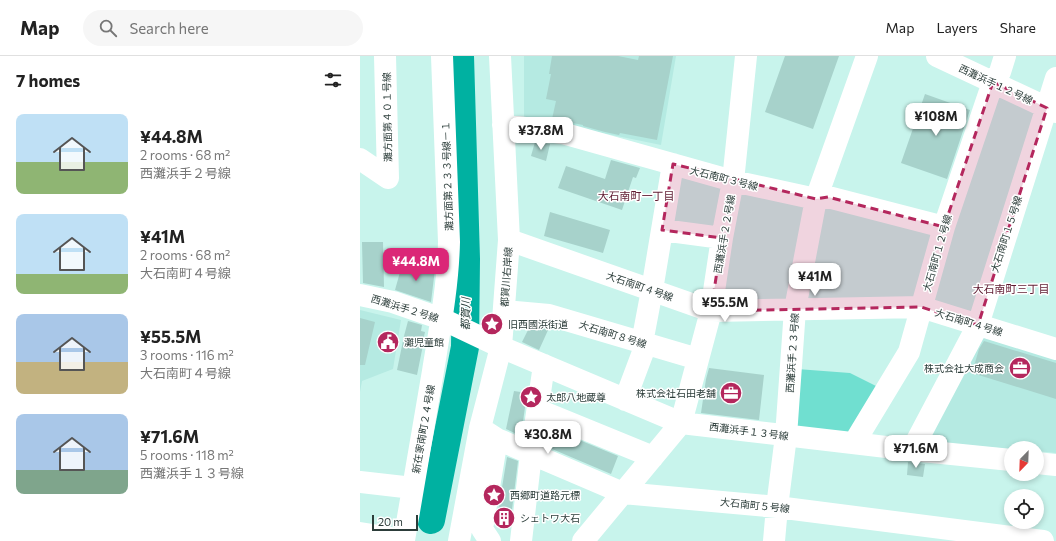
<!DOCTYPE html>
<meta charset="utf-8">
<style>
:root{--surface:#fff;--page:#f6f6f6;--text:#222;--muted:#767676;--line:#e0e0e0;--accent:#db2777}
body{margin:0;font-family:Commissioner,"Noto Sans JP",sans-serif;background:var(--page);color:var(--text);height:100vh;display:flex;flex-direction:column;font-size:15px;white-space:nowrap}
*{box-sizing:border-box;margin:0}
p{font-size:13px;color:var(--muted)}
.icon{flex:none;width:22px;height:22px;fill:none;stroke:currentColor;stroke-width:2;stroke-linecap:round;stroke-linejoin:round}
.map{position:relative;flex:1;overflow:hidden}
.sheet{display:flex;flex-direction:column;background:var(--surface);width:360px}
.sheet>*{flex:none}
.needle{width:26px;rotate:203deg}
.fabs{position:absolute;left:644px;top:385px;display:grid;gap:8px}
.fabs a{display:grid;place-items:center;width:40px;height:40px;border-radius:50%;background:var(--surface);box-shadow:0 2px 6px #0003;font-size:20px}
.scale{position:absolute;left:12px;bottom:10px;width:46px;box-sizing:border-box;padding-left:4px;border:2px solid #2c3d3a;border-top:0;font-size:11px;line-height:14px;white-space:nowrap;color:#2c3d3a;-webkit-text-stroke:3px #fff;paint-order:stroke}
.price{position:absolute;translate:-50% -34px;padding:0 9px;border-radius:8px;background:#fff;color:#222;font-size:13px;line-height:26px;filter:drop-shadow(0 1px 2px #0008)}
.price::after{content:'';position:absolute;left:50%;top:24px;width:12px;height:9px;margin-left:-6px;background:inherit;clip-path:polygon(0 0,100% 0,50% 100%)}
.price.selected{background:var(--accent);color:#fff}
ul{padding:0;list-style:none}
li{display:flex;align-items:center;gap:12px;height:100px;padding:0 16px}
li span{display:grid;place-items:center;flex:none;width:112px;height:80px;border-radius:8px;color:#555}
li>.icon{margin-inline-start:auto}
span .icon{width:48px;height:48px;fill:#fffc;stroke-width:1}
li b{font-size:17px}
h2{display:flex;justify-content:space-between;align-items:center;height:48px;padding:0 16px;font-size:17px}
header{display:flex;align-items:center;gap:24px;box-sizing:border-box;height:56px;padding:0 20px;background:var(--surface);border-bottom:1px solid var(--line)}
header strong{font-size:19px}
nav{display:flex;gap:22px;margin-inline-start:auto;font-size:14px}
.search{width:280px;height:36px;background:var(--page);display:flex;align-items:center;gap:10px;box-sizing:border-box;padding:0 14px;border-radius:22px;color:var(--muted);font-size:15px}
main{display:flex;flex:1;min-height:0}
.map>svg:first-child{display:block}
.built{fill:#b5eae2}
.green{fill:#70dfd0}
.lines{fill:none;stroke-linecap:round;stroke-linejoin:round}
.river{stroke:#00b1a1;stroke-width:28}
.building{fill:#a7d2cb}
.minor{stroke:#fff;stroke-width:22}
.marked{fill:#b4275d;fill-opacity:0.2;stroke:#b4275d;stroke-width:3;stroke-dasharray:8 5;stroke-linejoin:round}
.labels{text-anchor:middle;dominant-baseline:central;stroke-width:3;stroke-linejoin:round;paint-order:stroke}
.street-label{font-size:10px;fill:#2c3d3a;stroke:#fff}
.poi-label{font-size:10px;fill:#2c3d3a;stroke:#fff;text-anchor:start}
.neighbourhood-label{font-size:11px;fill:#5e1a31;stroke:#fff}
.water-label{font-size:11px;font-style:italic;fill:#1b332f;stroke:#fff}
</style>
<header>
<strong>Map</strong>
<div class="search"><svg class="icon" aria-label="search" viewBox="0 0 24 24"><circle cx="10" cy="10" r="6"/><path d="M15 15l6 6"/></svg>Search here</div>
<nav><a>Map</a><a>Layers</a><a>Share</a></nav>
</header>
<main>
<section class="sheet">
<h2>7 homes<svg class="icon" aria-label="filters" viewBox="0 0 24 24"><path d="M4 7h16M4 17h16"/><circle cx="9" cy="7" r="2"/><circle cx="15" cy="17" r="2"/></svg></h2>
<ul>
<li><span style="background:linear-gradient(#bfe0f5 60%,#8fb573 0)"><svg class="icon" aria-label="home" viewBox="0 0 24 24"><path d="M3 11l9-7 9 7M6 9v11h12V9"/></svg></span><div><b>¥44.8M</b><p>2 rooms · 68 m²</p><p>西灘浜手２号線</p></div></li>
<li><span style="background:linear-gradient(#bfe0f5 75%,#8fb573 0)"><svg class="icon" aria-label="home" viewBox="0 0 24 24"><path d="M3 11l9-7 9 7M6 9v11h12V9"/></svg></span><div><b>¥41M</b><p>2 rooms · 68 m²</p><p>大石南町４号線</p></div></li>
<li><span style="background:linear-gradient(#a9c7e8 60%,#c2b280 0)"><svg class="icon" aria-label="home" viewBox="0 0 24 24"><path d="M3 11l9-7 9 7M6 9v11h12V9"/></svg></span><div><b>¥55.5M</b><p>3 rooms · 116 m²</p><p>大石南町４号線</p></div></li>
<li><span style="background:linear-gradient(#a9c7e8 70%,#7fa58c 0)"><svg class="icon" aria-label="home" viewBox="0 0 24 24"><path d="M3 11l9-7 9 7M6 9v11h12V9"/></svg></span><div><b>¥71.6M</b><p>5 rooms · 118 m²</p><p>西灘浜手１３号線</p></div></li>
</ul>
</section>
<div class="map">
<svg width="696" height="485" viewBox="0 0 696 485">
<rect width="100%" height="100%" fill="#c8f4ec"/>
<path class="built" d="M 164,0 L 316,0 L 301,89 L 164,61 Z
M 0,254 L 41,264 L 33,313 L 2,325 L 0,336 Z
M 624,278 L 696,302 L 696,397 L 677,395 L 677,392 L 651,392 L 651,393 L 572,386 L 566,376 Z"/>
<path class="green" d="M 437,313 L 490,317 L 522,333 L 491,381 L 434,370 Z"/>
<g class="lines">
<path class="river" d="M 71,464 L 105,291 L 106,203 L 100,0"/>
</g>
<path class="building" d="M 192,0 L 258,0 L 278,4 L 279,0 L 313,0 L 297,84 L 260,77 L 259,79 L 245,76 L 223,70 L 223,69 L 192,63 L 196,45 L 186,43 L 191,18 L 189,18 Z
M 425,0 L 479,0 L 453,73 L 405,56 Z
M 565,38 L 610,54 L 587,123 L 541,107 Z
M 175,86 L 190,88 L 186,105 L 171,100 Z
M 251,104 L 280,112 L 276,122 L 273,121 L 262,154 L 198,132 L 206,110 L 245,123 Z
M 190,156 L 250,174 L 243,197 L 184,180 Z
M 2,186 L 23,186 L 24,231 L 3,227 Z
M 42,209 L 54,213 L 55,210 L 69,214 L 70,211 L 75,213 L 71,246 L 35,234 Z
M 0,262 L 15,266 L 5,309 L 0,309 Z
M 48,265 L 62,269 L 61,275 L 65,276 L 62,289 L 63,289 L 57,319 L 37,314 L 44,280 Z
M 170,270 L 189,272 L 179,294 L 162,286 Z
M 624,285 L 696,307 L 696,343 L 612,317 L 619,293 Z
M 349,312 L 404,319 L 399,364 L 341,357 L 346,323 Z
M 154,335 L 167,337 L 161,380 L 146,373 Z
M 188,371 L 258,400 L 251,418 L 185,390 Z
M 147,401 L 158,405 L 150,470 L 136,468 Z
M 548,406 L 565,408 L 563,421 L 547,419 Z"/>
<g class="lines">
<path class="minor" d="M 25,0 L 28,122
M 577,0 L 696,56
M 143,69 L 202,77 L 373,125 L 456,143 L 468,141 L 584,171
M 0,103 L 28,122
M 302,174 L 362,182
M 149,184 L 351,255 L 561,251 L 696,293
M 0,239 L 33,246 L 82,263 L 141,291 L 321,367 L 552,394 L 651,404
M 144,255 L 189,259 L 338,303
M 282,287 L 292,234 L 313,108
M 265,344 L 286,288
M 178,354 L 293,401
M 120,372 L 137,383 L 263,437 L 417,451 L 683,485
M 494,387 L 549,296 L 584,171 L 633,26 L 640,16 L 645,0
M 552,394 L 618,269 L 696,22
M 677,407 L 696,409
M 0,426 L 53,432
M 0,477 L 44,484 C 54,428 63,372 73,315 C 80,272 88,229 89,186 L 82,0
M 99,485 L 120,372 L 141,291 L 149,184 L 140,0
M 130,485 L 122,473 L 137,383
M 161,485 L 171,398 L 184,309
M 223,485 L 321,367 L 351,255 L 362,182 L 373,125 L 386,0
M 414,485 L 417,451 L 426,380 L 435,253 L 456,143 L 507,0"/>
</g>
<path class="marked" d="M 633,26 L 687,52 L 618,269 L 561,251 L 351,255 L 362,182 L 302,174 L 313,108 L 456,143 L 468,141 L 584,171 Z"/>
<defs>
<g id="sight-disc" transform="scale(1.15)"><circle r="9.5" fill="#b4275d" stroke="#fff"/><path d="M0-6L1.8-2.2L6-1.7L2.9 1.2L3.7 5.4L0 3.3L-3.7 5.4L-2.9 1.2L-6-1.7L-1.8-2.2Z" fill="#fff"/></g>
<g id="civic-disc" transform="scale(1.15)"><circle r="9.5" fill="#b4275d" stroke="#fff"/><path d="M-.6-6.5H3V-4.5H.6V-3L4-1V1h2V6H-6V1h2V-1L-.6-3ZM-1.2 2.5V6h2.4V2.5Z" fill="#fff"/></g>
<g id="office-disc" transform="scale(1.15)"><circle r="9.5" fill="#b4275d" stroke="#fff"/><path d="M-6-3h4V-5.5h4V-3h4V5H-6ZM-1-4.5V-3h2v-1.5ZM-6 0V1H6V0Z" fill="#fff"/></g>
<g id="building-disc" transform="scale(1.15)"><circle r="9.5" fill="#b4275d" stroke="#fff"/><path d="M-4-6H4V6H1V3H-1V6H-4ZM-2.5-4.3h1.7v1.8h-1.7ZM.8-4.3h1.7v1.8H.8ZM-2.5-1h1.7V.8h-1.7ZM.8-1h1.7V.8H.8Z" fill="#fff"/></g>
</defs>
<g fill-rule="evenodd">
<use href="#sight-disc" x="132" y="268"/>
<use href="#civic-disc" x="28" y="286"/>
<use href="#office-disc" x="660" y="312"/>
<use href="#office-disc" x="371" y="337"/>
<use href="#sight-disc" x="171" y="341"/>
<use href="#sight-disc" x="134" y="439"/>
<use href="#building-disc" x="144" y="462"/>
</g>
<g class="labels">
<g class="street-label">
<text transform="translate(636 28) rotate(25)">西灘浜手１２号線</text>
<text transform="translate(27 61) rotate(-91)">灘方面第４０１号線</text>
<text transform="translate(87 120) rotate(-92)">灘方面第２３３号線－１</text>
<text transform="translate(364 122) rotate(14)">大石南町３号線</text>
<text transform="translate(364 178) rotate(-80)">西灘浜手２２号線</text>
<text transform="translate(646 178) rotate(-72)">大石南町１５号線</text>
<text transform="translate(577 197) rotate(-74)">大石南町１２号線</text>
<text transform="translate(146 221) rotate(-86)">都賀川右岸線</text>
<text transform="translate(280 230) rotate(19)">大石南町４号線</text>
<text transform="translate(45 252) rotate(17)">西灘浜手２号線</text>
<text transform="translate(609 266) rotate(17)">大石南町４号線</text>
<text transform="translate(253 278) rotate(17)">大石南町８号線</text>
<text transform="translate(432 297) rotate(-86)">西灘浜手２３号線</text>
<text transform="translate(63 373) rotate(-80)">新在家南町２４号線</text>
<text transform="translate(389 375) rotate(7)">西灘浜手１３号線</text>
<text transform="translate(395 449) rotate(6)">大石南町５号線</text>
</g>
<g class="poi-label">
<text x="148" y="268">旧西國浜街道</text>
<text x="44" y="286">灘児童館</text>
<text x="644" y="312" text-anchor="end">株式会社大成商会</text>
<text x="356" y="337" text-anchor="end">株式会社石田老舗</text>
<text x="186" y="341">太郎八地蔵尊</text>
<text x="150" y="439">西郷町道路元標</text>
<text x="160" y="462">シェトワ大石</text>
</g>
<g class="neighbourhood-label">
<text x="276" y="139">大石南町一丁目</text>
<text x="651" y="232">大石南町三丁目</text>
</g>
<g class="water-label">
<text transform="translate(105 258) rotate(-89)">都賀川</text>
</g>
</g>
</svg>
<div class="fabs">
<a><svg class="needle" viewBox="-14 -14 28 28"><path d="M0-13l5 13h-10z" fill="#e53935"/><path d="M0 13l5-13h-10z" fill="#767676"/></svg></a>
<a><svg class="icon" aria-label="locate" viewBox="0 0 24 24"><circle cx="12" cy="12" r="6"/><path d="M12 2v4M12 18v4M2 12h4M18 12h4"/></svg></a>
</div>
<div class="scale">20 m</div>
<b class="price" style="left:576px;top:81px">¥108M</b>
<b class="price" style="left:181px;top:95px">¥37.8M</b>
<b class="price selected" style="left:56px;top:226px">¥44.8M</b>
<b class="price" style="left:455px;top:241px">¥41M</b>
<b class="price" style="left:365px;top:267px">¥55.5M</b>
<b class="price" style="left:188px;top:399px">¥30.8M</b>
<b class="price" style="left:556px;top:413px">¥71.6M</b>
</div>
</main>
